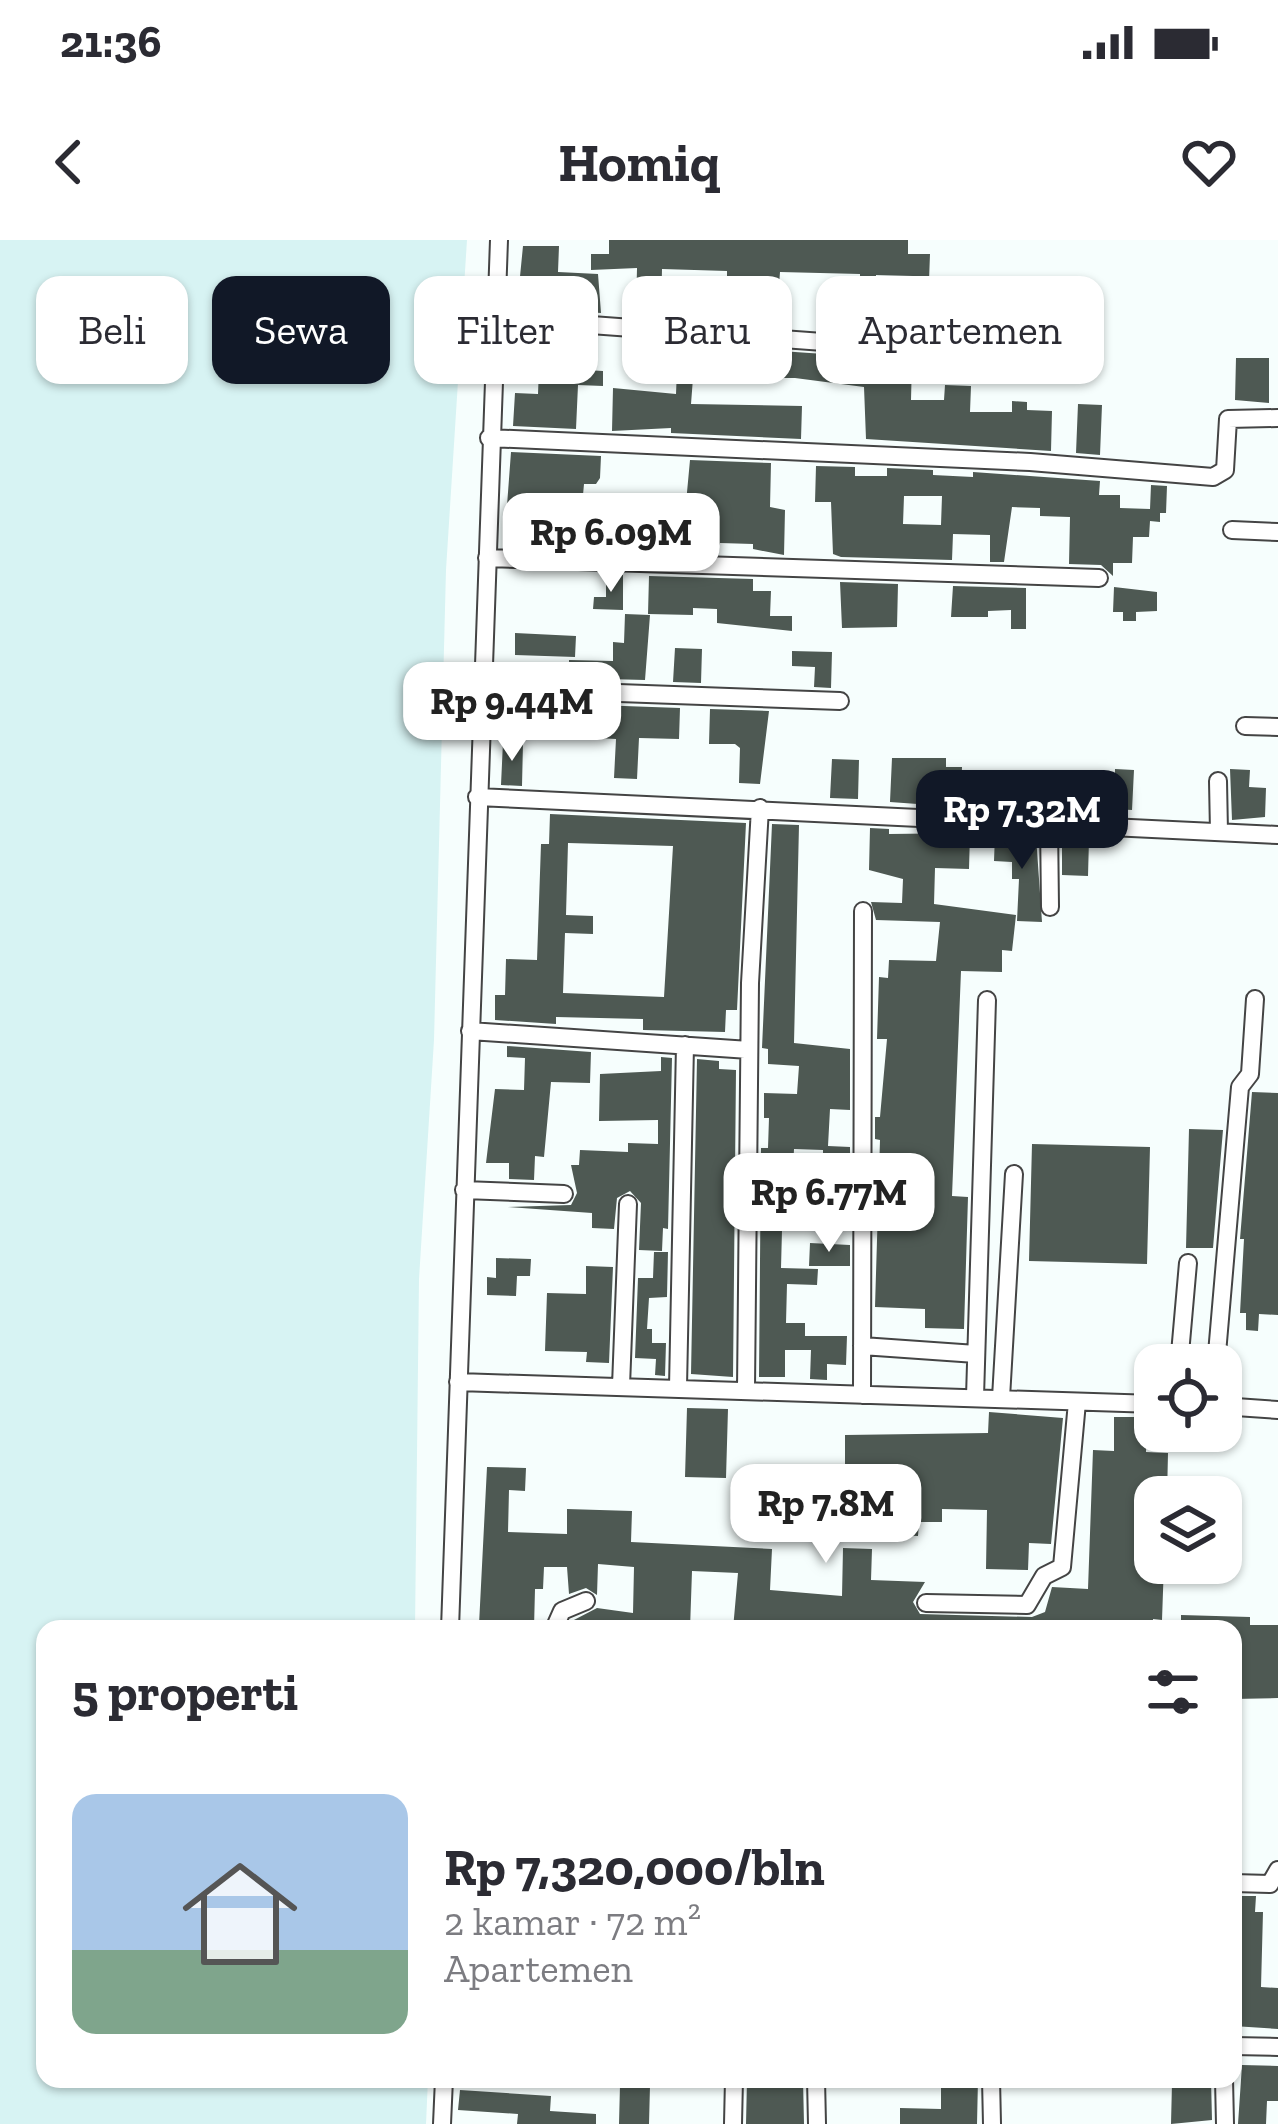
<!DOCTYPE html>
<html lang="id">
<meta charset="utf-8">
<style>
:root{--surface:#fff;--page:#f7f7f7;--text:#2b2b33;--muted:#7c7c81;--accent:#111827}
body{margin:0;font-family:"Zilla Slab",serif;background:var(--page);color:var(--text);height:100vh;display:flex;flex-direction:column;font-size:45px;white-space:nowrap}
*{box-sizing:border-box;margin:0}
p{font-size:39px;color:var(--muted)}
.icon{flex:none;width:66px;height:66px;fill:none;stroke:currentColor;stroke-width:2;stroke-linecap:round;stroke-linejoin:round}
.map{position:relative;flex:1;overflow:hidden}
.details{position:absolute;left:36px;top:1380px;width:1206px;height:468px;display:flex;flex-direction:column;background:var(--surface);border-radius:24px;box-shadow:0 3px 9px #0004}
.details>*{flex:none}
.top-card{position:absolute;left:36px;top:36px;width:1206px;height:108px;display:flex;gap:24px}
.tools{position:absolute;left:1134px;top:1104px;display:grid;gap:24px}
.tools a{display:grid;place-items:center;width:108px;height:108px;border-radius:24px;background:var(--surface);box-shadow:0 3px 9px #0004;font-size:60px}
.price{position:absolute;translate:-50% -102px;padding:0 27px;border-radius:24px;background:#fff;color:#222;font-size:39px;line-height:78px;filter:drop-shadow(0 3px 6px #0008)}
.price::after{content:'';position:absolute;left:50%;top:72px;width:36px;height:27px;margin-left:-18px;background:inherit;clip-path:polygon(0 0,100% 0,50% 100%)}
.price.selected{background:var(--accent);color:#fff}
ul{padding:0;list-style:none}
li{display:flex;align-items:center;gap:36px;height:300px;padding:0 36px}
li span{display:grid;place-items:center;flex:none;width:336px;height:240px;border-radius:24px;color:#555}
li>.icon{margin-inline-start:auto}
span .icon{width:144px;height:144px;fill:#fffc;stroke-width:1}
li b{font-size:51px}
h2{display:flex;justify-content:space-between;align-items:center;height:144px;padding:0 36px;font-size:51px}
.chip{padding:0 42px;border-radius:24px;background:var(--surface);box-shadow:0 3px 9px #0004;font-size:42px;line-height:108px}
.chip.selected{background:var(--accent);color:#fff}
.status{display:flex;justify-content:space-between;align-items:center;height:84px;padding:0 60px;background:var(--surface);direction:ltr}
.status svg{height:33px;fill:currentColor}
header{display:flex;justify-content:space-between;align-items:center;height:156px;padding:0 36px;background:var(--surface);font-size:54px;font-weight:700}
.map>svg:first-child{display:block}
.farmland{fill:#d7f3f3}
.building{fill:#4e5953;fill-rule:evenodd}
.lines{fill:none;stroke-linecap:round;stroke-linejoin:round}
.minor-casing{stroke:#444;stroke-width:20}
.minor{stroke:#fff;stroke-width:16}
</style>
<div class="status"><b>21:36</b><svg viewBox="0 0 49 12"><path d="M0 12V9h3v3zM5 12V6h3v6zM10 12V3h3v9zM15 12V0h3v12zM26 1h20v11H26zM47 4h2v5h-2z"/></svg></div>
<header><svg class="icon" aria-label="back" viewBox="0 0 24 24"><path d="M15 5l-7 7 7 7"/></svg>Homiq<svg class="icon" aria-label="heart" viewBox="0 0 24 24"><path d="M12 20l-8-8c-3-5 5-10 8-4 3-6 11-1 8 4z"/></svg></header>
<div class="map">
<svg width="1278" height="1884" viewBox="0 0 1278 1884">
<rect width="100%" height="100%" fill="#f6fefd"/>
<path class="farmland" d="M 0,0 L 467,0 L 446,330 L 434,800 L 419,1039 L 415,1389 L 45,1389 L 45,1839 L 428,1839 L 426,1884 L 0,1884 Z"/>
<path class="building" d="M 609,0 L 908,0 L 908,14 L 930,14 L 929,41 L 924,58 L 912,57 L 913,36 L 876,35 L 875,63 L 906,64 L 905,96 L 859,92 L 860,34 L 780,32 L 776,86 L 757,84 L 750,76 L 727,76 L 727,31 L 662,29 L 661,74 L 636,73 L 637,28 L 591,30 L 591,14 L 609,14 Z
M 523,6 L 559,6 L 558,32 L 598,34 L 601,73 L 517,67 Z
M 517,92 L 587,97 L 586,130 L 603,131 L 603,146 L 578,145 L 576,189 L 513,186 L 515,153 L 538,154 L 539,128 L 517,128 Z
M 678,104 L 912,120 L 911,160 L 944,160 L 945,145 L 971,146 L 970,172 L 1012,172 L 1012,161 L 1027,162 L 1027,170 L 1052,171 L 1051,211 L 866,199 L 864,147 L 795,138 L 693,138 L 691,164 L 802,166 L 801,199 L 671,193 L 671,188 L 612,191 L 613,148 L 676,154 Z
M 1236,118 L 1269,118 L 1269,163 L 1235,160 Z
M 1078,164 L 1102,165 L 1100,215 L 1076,213 Z
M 511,212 L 601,216 L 600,238 L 596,244 L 584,244 L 583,255 L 564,259 L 562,292 L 541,291 L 540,307 L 504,306 Z
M 690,220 L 771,223 L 770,267 L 785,270 L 784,315 L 753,309 L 753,304 L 720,303 L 716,313 L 686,312 L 687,276 L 672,276 L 672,263 L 686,263 Z
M 816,226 L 855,227 L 855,236 L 887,236 L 887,228 L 933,230 L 933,235 L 973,237 L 973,232 L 1100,241 L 1099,255 L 1120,255 L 1120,268 L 1150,269 L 1151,245 L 1167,246 L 1166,273 L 1160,273 L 1160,282 L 1150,281 L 1149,297 L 1133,297 L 1132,323 L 1113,323 L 1113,336 L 1101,325 L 1069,324 L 1070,277 L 1040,276 L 1040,268 L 1012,267 L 1004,322 L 990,322 L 990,295 L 953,294 L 952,320 L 841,317 L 833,314 L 831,262 L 815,262 ZM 904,256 L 942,256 L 941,285 L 903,284 Z
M 606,335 L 623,335 L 623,370 L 593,369 L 594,357 L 606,357 Z
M 649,336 L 753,339 L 753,351 L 771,351 L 770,376 L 792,376 L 792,391 L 717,383 L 717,369 L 693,368 L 693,375 L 648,374 Z
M 840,342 L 898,344 L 897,387 L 842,388 Z
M 953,346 L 1026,348 L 1026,389 L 1011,389 L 1011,370 L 988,371 L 988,377 L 951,377 Z
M 1114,347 L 1157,352 L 1157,371 L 1136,372 L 1136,381 L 1123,381 L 1123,372 L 1113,372 Z
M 625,374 L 650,375 L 645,440 L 569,438 L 569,420 L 613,421 L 613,402 L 624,403 Z
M 515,393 L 576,396 L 575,417 L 515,415 Z
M 675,408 L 702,409 L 701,443 L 673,442 Z
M 792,411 L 832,412 L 831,448 L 814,447 L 815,427 L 792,426 Z
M 540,463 L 680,468 L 679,499 L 639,498 L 637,539 L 614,538 L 616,499 L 597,498 L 597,474 L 552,473 L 551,489 L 519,488 L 519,466 L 540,467 Z
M 710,469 L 769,471 L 760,544 L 739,543 L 740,508 L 735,504 L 709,504 Z
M 503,502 L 523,503 L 522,546 L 501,545 Z
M 892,518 L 946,518 L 946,527 L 962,527 L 961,557 L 945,557 L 945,566 L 890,562 Z
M 832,519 L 859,520 L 858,559 L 830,558 Z
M 1115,529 L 1134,530 L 1132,570 L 1114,569 Z
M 1230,529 L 1250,530 L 1249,547 L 1266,548 L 1265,577 L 1232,580 Z
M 550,574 L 746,583 L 737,770 L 726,770 L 725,792 L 643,790 L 643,779 L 556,777 L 556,784 L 495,780 L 495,755 L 505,755 L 506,719 L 537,720 L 541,604 L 549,604 ZM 568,603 L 673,606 L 664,757 L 563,753 L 565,693 L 593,694 L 593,676 L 566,675 Z
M 772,584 L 799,585 L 794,803 L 850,809 L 850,870 L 830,869 L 828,906 L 850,907 L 850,923 L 823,923 L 823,910 L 794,909 L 790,990 L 782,990 L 781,1028 L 818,1029 L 817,1045 L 787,1044 L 786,1083 L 805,1083 L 805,1096 L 847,1096 L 846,1125 L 827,1124 L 827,1140 L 810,1139 L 811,1110 L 785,1110 L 785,1137 L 759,1137 L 761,908 L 768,908 L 769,878 L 764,878 L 764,853 L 797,854 L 799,826 L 768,824 L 768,809 L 762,808 Z
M 870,588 L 889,589 L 889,594 L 970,593 L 969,629 L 935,628 L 934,664 L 1016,675 L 1012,711 L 1002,710 L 1002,732 L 961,731 L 952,956 L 968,957 L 964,1089 L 925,1088 L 925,1069 L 875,1067 L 880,900 L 875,899 L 875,877 L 880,877 L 887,799 L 877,799 L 879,737 L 888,738 L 889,720 L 936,721 L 940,682 L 876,680 L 871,662 L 902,663 L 903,639 L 869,630 Z
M 995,594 L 1036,596 L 1042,682 L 1017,681 L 1019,639 L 1012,639 L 1012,622 L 994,621 Z
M 1062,598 L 1089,599 L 1088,636 L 1062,635 Z
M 507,806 L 591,812 L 590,843 L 551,842 L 544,917 L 535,916 L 534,940 L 509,939 L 509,923 L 486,923 L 495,849 L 524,850 L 525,818 L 507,817 Z
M 661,817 L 672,818 L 668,989 L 663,988 L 662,1011 L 639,1010 L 641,963 L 630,951 L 617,958 L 614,989 L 592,988 L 592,973 L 508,967 L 571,965 L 577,953 L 571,925 L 579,925 L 580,910 L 628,912 L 628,903 L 658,904 L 658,880 L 599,881 L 600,834 L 661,831 Z
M 697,819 L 719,821 L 719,829 L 736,830 L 733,1137 L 691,1134 Z
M 1252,852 L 1278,853 L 1278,1075 L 1259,1074 L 1258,1091 L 1246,1090 L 1246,1073 L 1240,1073 L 1244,999 L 1240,999 Z
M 1189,889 L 1223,890 L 1213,1008 L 1186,1008 Z
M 1032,904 L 1150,907 L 1147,1024 L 1029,1021 Z
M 810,1003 L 850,1005 L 850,1026 L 809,1026 Z
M 654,1012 L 668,1012 L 667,1057 L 649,1058 L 647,1089 L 652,1089 L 652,1103 L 666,1103 L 665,1136 L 655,1135 L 656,1119 L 635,1118 L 638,1038 L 653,1038 Z
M 496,1018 L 531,1019 L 530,1036 L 517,1036 L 516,1056 L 487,1055 L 487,1037 L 496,1038 Z
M 586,1026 L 613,1027 L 609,1123 L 586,1122 L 587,1112 L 545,1111 L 547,1053 L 586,1054 Z
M 687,1168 L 728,1169 L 726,1238 L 685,1237 Z
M 989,1172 L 1063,1178 L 1051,1304 L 1029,1303 L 1028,1330 L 986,1329 L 987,1270 L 942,1269 L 942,1282 L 919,1282 L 918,1296 L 895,1295 L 896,1270 L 841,1271 L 840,1291 L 811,1290 L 812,1247 L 845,1248 L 845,1195 L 988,1193 Z
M 1114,1177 L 1147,1177 L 1146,1212 L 1168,1213 L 1167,1257 L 1155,1257 L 1155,1323 L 1164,1323 L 1162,1380 L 1153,1379 L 1153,1389 L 733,1389 L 738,1333 L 692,1331 L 690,1389 L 568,1389 L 572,1381 L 597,1368 L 633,1373 L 634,1327 L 598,1324 L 597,1355 L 586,1348 L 569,1354 L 567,1327 L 544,1327 L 543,1349 L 535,1349 L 534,1388 L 479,1385 L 487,1227 L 526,1228 L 525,1251 L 509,1250 L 508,1292 L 567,1294 L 567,1269 L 632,1271 L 631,1302 L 772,1309 L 770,1350 L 842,1356 L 843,1308 L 872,1309 L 871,1340 L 925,1342 L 913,1362 L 920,1374 L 1032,1377 L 1045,1372 L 1052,1347 L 1088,1349 L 1093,1210 L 1114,1211 Z
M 1181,1375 L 1250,1377 L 1250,1385 L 1278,1385 L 1278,1458 L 1233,1459 L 1233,1389 L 1181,1389 Z
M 1233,1656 L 1256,1656 L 1255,1672 L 1263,1672 L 1261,1747 L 1278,1748 L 1278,1789 L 1233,1786 Z
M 1242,1825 L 1278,1826 L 1278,1861 L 1267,1861 L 1266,1884 L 1238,1884 Z
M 747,1839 L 803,1839 L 804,1884 L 746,1884 Z
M 941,1839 L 978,1839 L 977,1884 L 900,1884 L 900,1868 L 941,1869 Z
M 1193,1839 L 1211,1839 L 1212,1880 L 1171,1884 L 1172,1843 L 1193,1843 Z
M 620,1845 L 650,1846 L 649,1884 L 619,1884 Z
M 460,1850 L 551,1856 L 550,1871 L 596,1874 L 596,1884 L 517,1884 L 518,1874 L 458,1870 Z"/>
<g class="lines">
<g class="minor-casing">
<path id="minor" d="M 496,78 L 891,107
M 489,198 L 1030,222 L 1213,237 L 1225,230 L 1228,179 L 1278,178
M 1232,290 L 1278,292
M 487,318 L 1099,338
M 482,448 L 840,461
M 1245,486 L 1278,487
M 1218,541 L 1219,592
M 477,557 L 1278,595
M 1049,583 L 1050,667
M 470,791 L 749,810
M 464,950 L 564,954
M 862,1106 L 976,1114
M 1179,1125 L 1188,1023
M 1216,1125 L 1240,847 L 1250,834 L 1255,759
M 458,1142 L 1155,1164
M 621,1146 L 628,964
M 678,1147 L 685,805
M 746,1149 L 750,743 L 760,568
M 862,1155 L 863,671
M 975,1157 L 987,760
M 1001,1158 L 1014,934
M 1221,1166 L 1278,1170
M 926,1363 L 1027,1365 L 1044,1336 L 1062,1327 L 1077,1162
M 450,1389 L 499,0
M 554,1389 L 562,1371 L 586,1361
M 1233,1643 L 1270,1644 L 1278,1630
M 1233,1806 L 1278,1807
M 816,1839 L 817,1884
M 991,1839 L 992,1884
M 1224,1839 L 1225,1884
M 442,1884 L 444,1839
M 733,1884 L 734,1839"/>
</g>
<use href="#minor" class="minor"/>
</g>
</svg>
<div class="tools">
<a><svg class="icon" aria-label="locate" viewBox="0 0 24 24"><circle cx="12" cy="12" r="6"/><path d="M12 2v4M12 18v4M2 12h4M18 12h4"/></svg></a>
<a><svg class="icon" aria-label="layers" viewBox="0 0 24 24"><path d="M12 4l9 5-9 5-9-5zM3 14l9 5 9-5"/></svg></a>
</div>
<b class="price" style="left:611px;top:355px">Rp 6.09M</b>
<b class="price" style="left:512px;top:524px">Rp 9.44M</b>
<b class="price selected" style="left:1022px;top:632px">Rp 7.32M</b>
<b class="price" style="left:829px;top:1015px">Rp 6.77M</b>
<b class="price" style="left:826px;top:1326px">Rp 7.8M</b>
<div class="top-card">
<a class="chip">Beli</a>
<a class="chip selected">Sewa</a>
<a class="chip">Filter</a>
<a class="chip">Baru</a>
<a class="chip">Apartemen</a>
</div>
<section class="details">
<h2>5 properti<svg class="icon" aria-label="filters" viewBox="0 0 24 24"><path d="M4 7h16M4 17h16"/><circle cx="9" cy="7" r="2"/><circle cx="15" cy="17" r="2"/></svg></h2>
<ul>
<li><span style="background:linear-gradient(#a9c7e8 65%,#7fa58c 0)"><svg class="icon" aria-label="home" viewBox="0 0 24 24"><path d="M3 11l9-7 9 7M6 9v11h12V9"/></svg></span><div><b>Rp 7,320,000/bln</b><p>2 kamar · 72 m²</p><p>Apartemen</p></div></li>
</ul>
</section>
</div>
